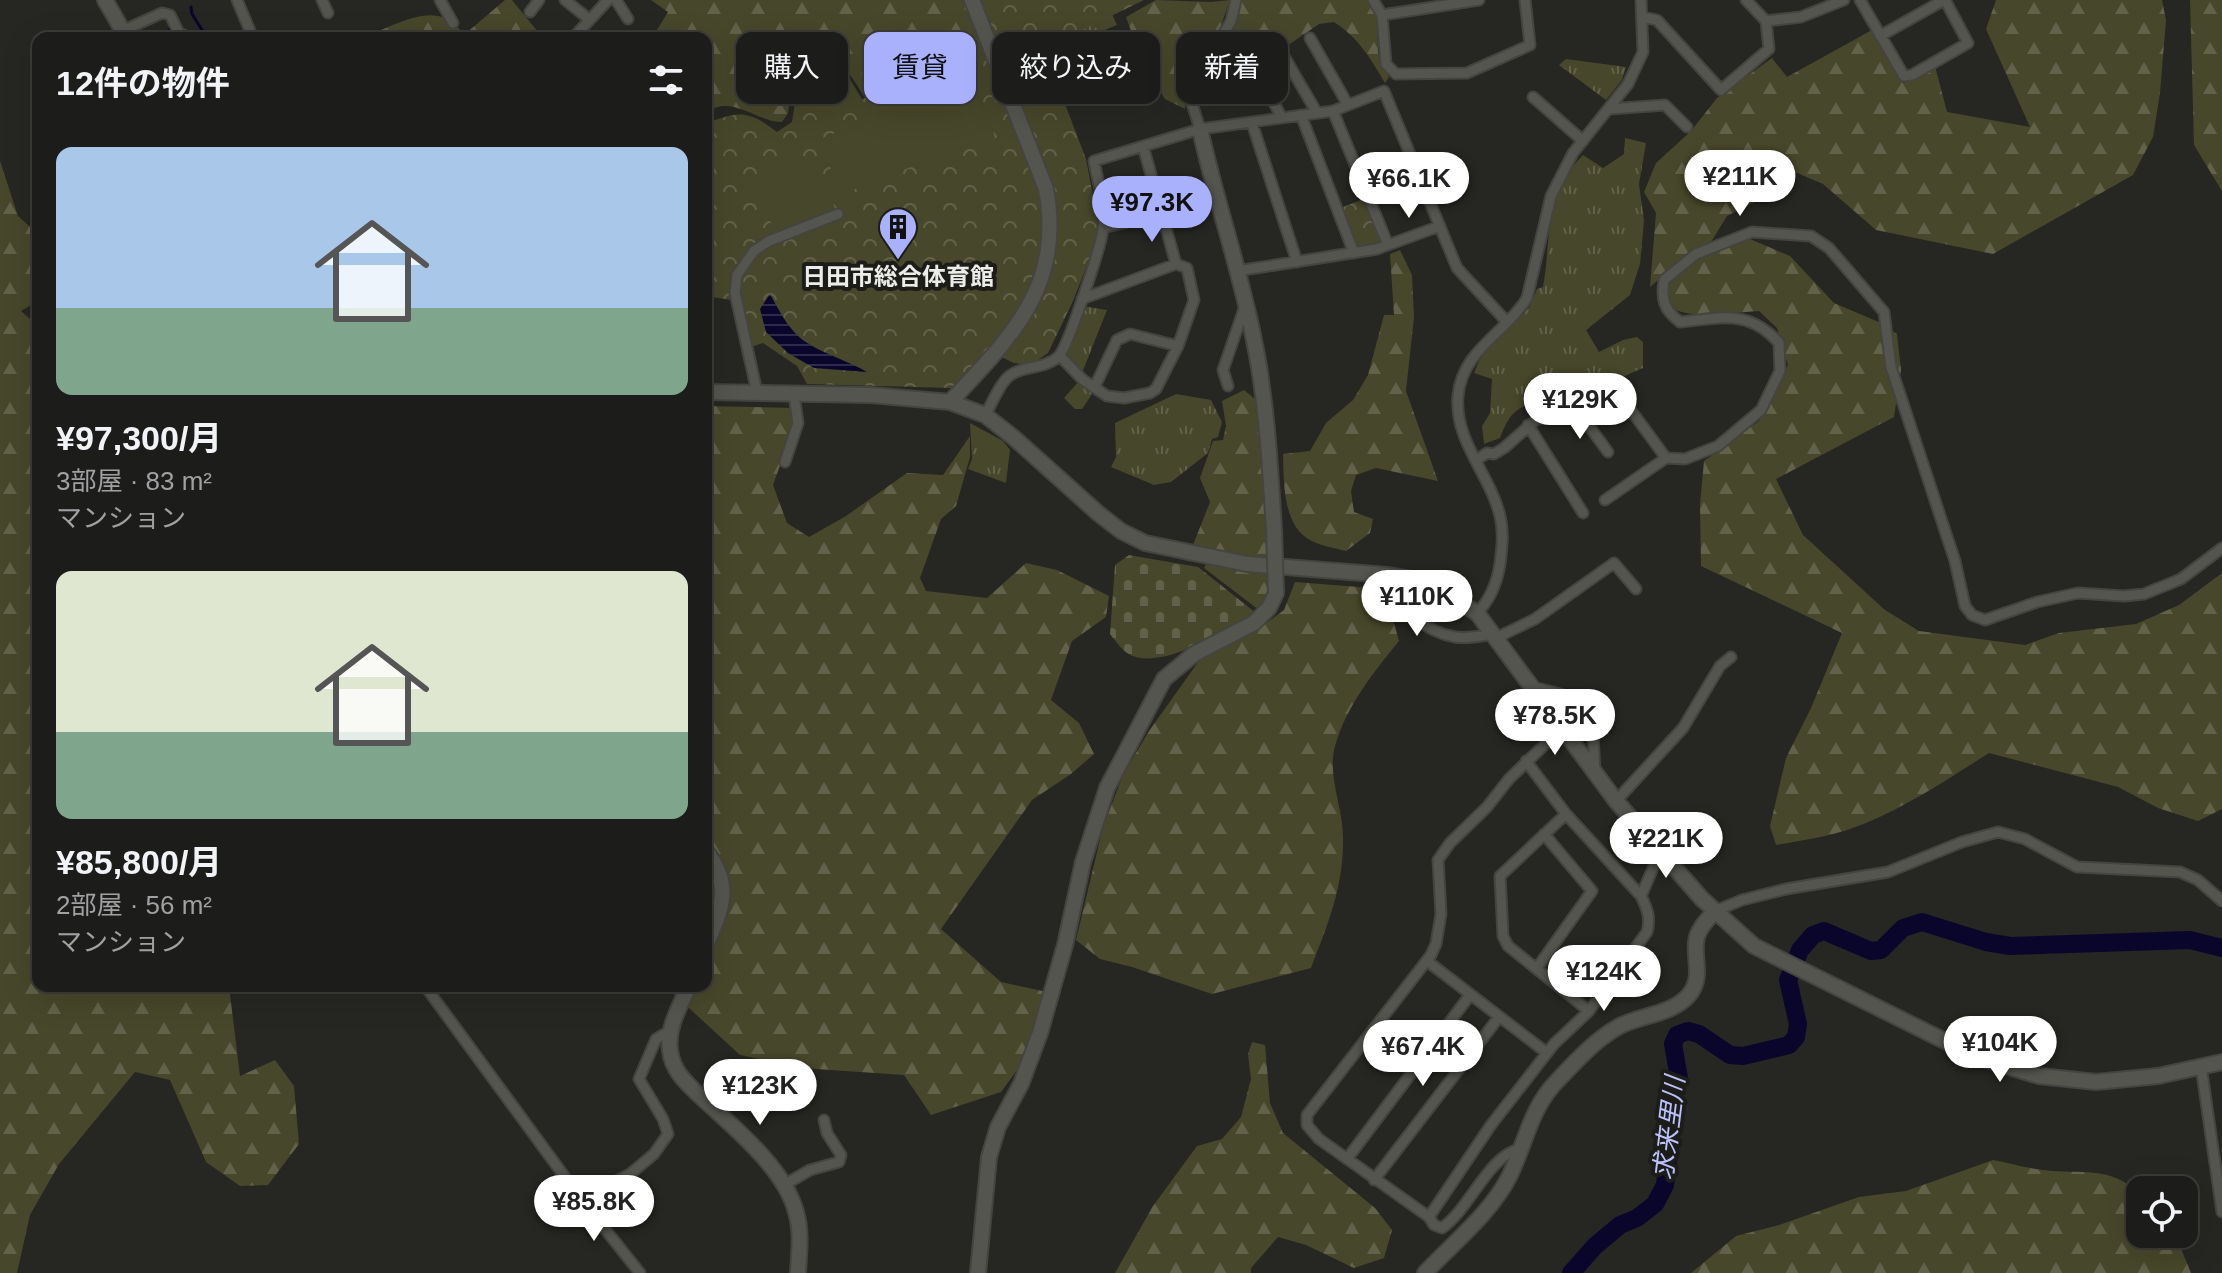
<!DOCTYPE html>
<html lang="ja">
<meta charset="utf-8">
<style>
:root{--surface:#1c1c1a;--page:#252523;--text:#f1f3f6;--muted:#a0a1a2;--line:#3a3a39;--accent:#a9b0fc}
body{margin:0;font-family:Helvetica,"Noto Sans JP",sans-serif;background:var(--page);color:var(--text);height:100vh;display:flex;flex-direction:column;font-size:30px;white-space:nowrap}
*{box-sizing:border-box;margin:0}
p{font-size:26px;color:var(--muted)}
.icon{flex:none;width:44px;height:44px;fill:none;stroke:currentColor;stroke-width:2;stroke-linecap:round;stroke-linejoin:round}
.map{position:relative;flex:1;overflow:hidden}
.sheet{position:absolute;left:32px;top:32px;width:680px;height:960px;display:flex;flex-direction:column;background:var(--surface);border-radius:16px;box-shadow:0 8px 32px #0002,0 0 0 2px var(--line)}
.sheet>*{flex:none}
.top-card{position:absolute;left:736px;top:32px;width:760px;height:72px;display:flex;gap:16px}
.tools{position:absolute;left:2126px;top:1176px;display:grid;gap:16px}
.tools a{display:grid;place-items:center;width:72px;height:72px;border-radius:16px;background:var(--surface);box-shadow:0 8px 32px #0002,0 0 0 2px var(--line);font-size:40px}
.price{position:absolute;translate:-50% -68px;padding:0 18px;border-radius:28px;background:#fff;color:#222;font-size:26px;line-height:52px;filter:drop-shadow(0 2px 4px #0008)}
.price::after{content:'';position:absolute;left:50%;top:48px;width:24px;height:18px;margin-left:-12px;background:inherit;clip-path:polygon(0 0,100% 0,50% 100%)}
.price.on{background:var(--accent);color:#111}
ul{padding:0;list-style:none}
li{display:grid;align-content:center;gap:16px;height:424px;padding:0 24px}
li span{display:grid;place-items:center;height:248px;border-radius:16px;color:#555}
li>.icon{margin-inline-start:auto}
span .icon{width:144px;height:144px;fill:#fffc;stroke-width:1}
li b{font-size:34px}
h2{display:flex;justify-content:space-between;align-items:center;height:96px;padding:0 24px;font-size:34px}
.tag{padding:0 28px;border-radius:16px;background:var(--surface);box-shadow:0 8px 32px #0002,0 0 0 2px var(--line);font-size:28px;line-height:72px}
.tag.on{background:var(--accent);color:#111}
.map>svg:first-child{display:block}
.grass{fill:url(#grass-tufts)}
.forest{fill:url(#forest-firs)}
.cemetery{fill:url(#cemetery-stones)}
.park{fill:url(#park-crowns)}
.pitch{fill:#47472b}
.water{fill:url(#water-rules)}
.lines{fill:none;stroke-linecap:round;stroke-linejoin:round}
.stream{stroke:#0a062b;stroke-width:3}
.river{stroke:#0a062b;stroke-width:18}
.street-casing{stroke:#444441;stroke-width:13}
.secondary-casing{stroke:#444441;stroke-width:18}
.street{stroke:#555550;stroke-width:9}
.secondary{stroke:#555550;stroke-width:14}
.secondary-bridge-casing{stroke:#444441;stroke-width:18;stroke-linecap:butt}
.secondary-bridge{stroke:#555550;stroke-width:14}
.labels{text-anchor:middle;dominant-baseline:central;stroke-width:8;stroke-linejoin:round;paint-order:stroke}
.poi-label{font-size:24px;font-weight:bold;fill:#ececea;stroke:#1c1c19}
.water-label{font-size:26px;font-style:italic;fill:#bcc2fc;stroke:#1c1c19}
</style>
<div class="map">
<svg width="2222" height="1273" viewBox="0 0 2222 1273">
<defs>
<pattern id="grass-tufts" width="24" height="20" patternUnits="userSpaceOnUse" patternTransform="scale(2)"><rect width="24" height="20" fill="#47472b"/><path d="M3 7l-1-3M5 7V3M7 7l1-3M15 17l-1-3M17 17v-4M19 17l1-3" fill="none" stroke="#62624a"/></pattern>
<pattern id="forest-firs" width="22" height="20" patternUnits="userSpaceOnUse" patternTransform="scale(2)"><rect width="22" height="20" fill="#47472b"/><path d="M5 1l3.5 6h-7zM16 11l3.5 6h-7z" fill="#62624a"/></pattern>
<pattern id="cemetery-stones" width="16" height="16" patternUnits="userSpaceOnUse" patternTransform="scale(2)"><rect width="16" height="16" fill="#47472b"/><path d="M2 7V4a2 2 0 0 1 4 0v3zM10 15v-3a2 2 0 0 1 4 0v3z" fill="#62624a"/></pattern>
<pattern id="park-crowns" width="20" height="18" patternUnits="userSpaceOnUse" patternTransform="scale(2)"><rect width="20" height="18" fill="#47472b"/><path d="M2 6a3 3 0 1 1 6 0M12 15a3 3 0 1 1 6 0" fill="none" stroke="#62624a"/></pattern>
<pattern id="water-rules" width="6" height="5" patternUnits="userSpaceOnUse" patternTransform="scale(2)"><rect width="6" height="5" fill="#0a062b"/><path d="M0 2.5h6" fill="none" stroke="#2e2a4a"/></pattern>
</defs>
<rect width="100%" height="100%" fill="#262622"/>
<path class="grass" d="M 1112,14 L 1117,25 L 1044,55 L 1007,59 Z
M 1566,59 L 1626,67 L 1622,80 L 1606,100 L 1559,65 Z
M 1625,138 L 1646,143 L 1639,184 L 1644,221 L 1640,264 L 1630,295 L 1586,330 L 1599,352 L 1623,340 L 1637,337 L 1643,342 L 1643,368 C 1613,379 1570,412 1538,400 C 1514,410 1510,413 1500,438 L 1484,444 L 1482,426 L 1490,413 L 1492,379 L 1474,373 L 1479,361 L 1495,338 L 1529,308 L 1537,289 L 1543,287 C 1552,236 1543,195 1583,155 L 1603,168 L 1624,154 Z
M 1082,306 L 1107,310 L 1082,373 L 1063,353 Z
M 1079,381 L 1092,394 L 1082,409 L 1075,409 L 1064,398 Z
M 1176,394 L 1211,400 L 1222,422 L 1218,437 L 1212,439 L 1208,453 L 1171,482 L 1154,485 L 1111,467 L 1116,457 L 1115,423 Z
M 970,423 L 1003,441 L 1010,450 L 1006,483 L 968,469 L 972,459 Z"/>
<path class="forest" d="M 505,0 L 512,0 L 543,38 L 358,38 C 384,32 419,7 445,18 C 452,21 459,29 465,34 Z
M 651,0 L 961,0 L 977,40 L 938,53 L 922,72 L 864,96 L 851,76 L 826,54 L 802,62 L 792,84 L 788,113 L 782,122 C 758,123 729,92 706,114 L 706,38 L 652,38 L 668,12 Z
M 1156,0 L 1211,2 L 1230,0 L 1218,34 L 1187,90 L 1185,109 L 1165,99 L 1142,62 L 1126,17 Z
M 1242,0 L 1369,0 L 1377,19 L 1378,53 L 1389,77 L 1385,83 C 1371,59 1358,37 1334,22 L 1319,24 L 1287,46 L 1241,50 L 1229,40 Z
M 1996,0 L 2162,0 L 2166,20 L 2160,93 L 2153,137 L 2133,175 L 1993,254 L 1876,230 L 1823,184 L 1797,173 L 1763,198 L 1727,216 L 1711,242 L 1683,259 L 1650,287 L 1656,213 L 1644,192 L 1656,163 L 1691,131 L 1717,98 L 1772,58 L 1787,77 L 1872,30 L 1903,83 L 1935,66 L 1947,112 L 2030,127 L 1986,29 Z
M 2190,0 L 2222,0 L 2222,191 L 2194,145 Z
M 0,161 L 18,216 L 38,234 L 38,301 L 21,311 L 38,326 L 38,986 L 229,986 L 240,1076 L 275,1060 L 294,1086 L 299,1144 L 268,1185 L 240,1186 L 206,1162 L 170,1080 L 135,1072 L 59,1164 L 30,1215 L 17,1273 L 0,1273 Z
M 1750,239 L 1790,256 L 1834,303 L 1881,323 L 1897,334 L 1901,370 L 1894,417 L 1776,479 L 1803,535 L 1885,610 L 1919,631 L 2025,645 L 2059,633 L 2136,624 L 2179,605 L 2222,573 L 2222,809 L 2198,821 L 2158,808 L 2118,787 L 1989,753 C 1950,778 1909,805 1866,823 C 1838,835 1806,840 1776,845 L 1770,826 L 1786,758 L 1811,708 L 1842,633 L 1701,566 L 1700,504 L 1704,461 L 1759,421 L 1788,365 L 1777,328 L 1759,311 C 1741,312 1683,320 1672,307 C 1666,300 1667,292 1667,283 L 1697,259 Z
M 1400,250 L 1412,275 L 1414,317 L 1406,391 L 1438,481 L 1376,468 L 1356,475 L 1351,491 L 1354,512 L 1373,519 L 1370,533 L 1346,551 C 1335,548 1320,546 1310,540 C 1282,525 1284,480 1283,454 L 1310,451 L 1326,423 L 1353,400 L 1368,375 L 1384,315 L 1394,315 L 1390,254 Z
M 1244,390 L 1261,404 L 1271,561 L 1245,559 L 1193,545 L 1210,502 L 1200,478 L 1213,441 L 1223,440 L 1226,426 L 1222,401 Z
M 706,406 L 793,408 L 795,424 L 773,485 L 787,523 L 809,537 L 846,516 L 907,473 L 943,475 L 970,436 L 970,457 L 956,506 L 941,519 L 920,578 L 926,591 L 987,598 L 1026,563 L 1057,570 L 1109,596 L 1106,617 L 1072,641 L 1051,700 L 1079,723 L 1094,754 L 1071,774 L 1032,800 L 941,929 L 1001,982 L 1047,992 L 1023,1062 L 1001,1092 L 931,1115 L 904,1075 L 802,1068 L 740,1055 L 665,986 L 706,986 Z
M 1208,561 L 1271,572 L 1271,593 L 1259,610 L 1204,568 Z
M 1295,582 L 1372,588 L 1392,616 L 1399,641 C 1373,673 1347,705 1335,746 C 1327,775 1343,808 1343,837 C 1344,886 1328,924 1311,968 L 1212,994 L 1132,967 L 1100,959 L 1076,940 L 1103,827 L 1123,775 L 1149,731 L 1201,658 L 1262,626 L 1284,610 Z
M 1252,1042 L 1265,1045 L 1270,1103 L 1283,1133 L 1375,1208 L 1392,1230 L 1384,1258 L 1354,1268 L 1306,1245 L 1278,1237 L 1251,1268 L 1251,1273 L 1115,1273 L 1153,1206 L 1197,1146 L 1222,1139 L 1241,1117 L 1251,1079 L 1248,1054 Z
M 1993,1160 C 2009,1163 2026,1168 2043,1170 C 2082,1175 2108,1164 2140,1194 L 2140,1234 L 2175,1234 L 2191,1273 L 1691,1273 L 1736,1236 L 1779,1225 L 1859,1197 L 1906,1191 Z"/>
<path class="cemetery" d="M 1129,555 L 1198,567 L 1256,613 C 1228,629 1158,674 1127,653 C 1121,649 1115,640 1110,634 L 1115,565 Z"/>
<path class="park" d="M 961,0 L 1144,0 L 1044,49 L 1086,159 L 1100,232 L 1073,301 L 1048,353 L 1030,365 L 1014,363 L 991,352 L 951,388 L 807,384 L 797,366 L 763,343 L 745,349 L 731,300 L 706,296 L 706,133 L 708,123 C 739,110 750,111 777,132 L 792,122 L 795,102 L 806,73 L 823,62 L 846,73 L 862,99 L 929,74 L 940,59 L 978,44 Z
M 1363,199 L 1382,242 L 1357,248 L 1341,208 Z"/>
<path class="pitch" d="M 972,79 L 994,134 L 840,195 L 820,139 Z
M 816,156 L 835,209 L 776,235 L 753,179 Z"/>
<path class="water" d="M 770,294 C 780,312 790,333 809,344 C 827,355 848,361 867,372 L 814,368 L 788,353 L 766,332 L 760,309 Z"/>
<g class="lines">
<path class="stream" d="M 191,7 L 192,14 L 207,38
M 170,28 L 170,38"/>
<path class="river" d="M 1571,1273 L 1595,1246 L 1620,1225 L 1637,1218 L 1655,1204 L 1665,1185 L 1670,1142 L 1666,1120 L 1679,1078 L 1673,1044 L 1677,1035 L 1688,1031 L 1699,1034 L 1730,1055 L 1743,1056 L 1789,1045 L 1796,1037 L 1798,1024 L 1788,980 L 1800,950 L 1813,935 L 1824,931 L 1871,951 L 1881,950 L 1903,928 L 1922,922 L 1986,942 L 2010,946 L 2190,940 L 2222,948"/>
<g class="street-casing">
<path id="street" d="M 237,0 L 253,38
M 322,0 L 328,13
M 440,0 L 453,23
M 565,0 L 590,20
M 616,0 L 628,19
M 1373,0 L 1382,15 L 1386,64 L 1396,74 L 1467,73 L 1530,45 L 1525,0
M 1860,0 L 1904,76 L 1912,75 L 1968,43 L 1945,0
M 530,12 L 539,0
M 1382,15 L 1479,0
M 1642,17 L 1657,20 L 1721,90 L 1769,49 L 1766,21 L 1746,0
M 1766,21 L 1801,17 L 1844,0
M 122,31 L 162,13 L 170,15 L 179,33 L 190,38
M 1880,36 L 1944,0
M 573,38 L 608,0
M 1310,38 L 1348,105
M 1281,51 L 1317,113
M 1252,62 L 1282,118
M 1533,97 L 1583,141
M 1609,109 L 1665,105 L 1687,127
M 1333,111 L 1388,245
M 1301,115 L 1354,253
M 1252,123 L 1297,262
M 1200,129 L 1190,97 L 1193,86 L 1231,21 L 1236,0
M 1143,146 L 1176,264
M 1103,228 L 1160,214
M 1237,271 L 1377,249 L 1440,226
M 1060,356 L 1083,380 L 1107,396 L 1124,398 L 1150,393 L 1156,389 L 1178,346 L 1194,300 L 1187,268 L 1176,264 L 1082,299
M 1228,386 L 1223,370 L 1245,306
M 1094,388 L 1117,340 L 1130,334 L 1178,346
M 757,392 L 735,293 L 737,275 L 754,251 L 769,241 L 838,214
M 1578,411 L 1608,452
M 985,415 C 992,404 998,387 1007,378 C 1020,365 1044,370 1058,357 C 1068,348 1101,246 1103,229 C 1106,207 1098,183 1094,161 L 1200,129 L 1333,111 L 1384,91 L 1457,268 L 1507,322
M 1528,425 L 1583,513
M 1476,460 L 1487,453 L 1494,454 L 1504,448 L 1537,419 L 1559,418 L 1606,399 L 1620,401 L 1630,409 L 1666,458 L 1685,459 L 1718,446 L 1761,410 L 1780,371 L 1779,343 C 1749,309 1721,318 1680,322 C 1664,310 1661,300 1664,280 L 1696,254 L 1752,232 L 1811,236 L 1829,248 L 1884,312 L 1891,367 L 1955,561 L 1965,606 L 1972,615 L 1985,620 L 2037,602 L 2078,593 L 2124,596 L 2144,594 L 2181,579 L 2222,548
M 785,462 L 798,423 L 794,395
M 1605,500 L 1666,458
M 1366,573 C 1390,597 1419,631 1455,637 C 1467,639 1481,636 1493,634
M 1477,613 C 1490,600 1497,583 1500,564 C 1502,548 1504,532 1500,516 C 1490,474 1454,441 1458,396 C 1462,350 1506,333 1527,298 L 1551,196 L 1573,153 L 1628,84 L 1643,52 L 1641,0
M 1496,638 L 1535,619 L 1614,563 L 1636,589
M 1532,687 C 1599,701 1591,710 1595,772
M 1616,801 L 1683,728 L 1720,666 L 1731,657
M 1566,814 L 1500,876 L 1503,936 L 1508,946 L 1589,1011
M 706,887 L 710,899 L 706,910
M 1641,896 L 1660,852
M 1715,911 L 1742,900 L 1786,889 L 1888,872 L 1962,842 L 1998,832 L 2025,839 L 2077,867 L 2180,872 L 2198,880 L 2222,901
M 1427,961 L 1547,1053
M 1537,968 L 1592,891 L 1544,834
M 425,986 L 581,1199 L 640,1273
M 2201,1066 L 2222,1212
M 1519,1149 C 1488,1157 1471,1207 1442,1228 L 1434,1225 L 1429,1217 L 1319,1139 L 1307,1125 L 1307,1115 L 1431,955 L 1436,944 L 1441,914 L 1438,860 L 1450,843 L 1487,807 L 1509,779 L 1562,728
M 1347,1159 L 1470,995
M 1374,1180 L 1499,1017
M 784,1185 L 810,1170 L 839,1162 L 841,1155 L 827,1133 L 824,1120
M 581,1199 L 630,1174 L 654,1154 L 668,1134 L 663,1119 L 639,1079 L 656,1039 L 671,1030
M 1429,1217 L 1491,1125 L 1554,1044 L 1589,1011 L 1647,932 C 1651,918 1647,908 1641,896 L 1566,814 L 1526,761"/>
</g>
<g class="secondary-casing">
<path id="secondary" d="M 105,0 L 127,38
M 1200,129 C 1216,202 1241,272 1255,345 C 1267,405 1270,467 1274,529
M 706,392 L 871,395 L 950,402 L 985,415 L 1013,437 L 1099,514 L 1121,531 L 1145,543 L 1247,564 L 1387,575 L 1417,580 L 1439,590 L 1477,613 L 1616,801 L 1702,899 L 1754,946 L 1977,1057 L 2039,1076 L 2096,1082 L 2158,1076 L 2222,1062
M 950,402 C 1012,336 1064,286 1046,189 L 972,0
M 706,851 C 733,885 722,909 706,945
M 689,986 C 680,1006 667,1027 670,1050 C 672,1070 685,1082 699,1095 C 732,1126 784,1167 796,1212 C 802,1232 799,1253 798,1273
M 978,1273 L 989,1157 L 998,1127 L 1021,1084 L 1040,1033 L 1065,945 L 1083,862 L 1107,788 L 1164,679 L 1194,654 L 1254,623 L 1269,608 L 1276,593
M 1425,1273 C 1453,1243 1490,1214 1509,1177 C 1526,1143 1530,1108 1558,1080 C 1576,1061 1595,1040 1618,1027 C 1639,1015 1672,1015 1689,995 C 1703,978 1694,961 1696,942 C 1697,930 1707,920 1715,911"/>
</g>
<use href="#street" class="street"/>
<use href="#secondary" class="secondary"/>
<g class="secondary-bridge-casing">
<path id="secondary-bridge" d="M 1274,529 L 1276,593"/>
</g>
<use href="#secondary-bridge" class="secondary-bridge"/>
</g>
<defs>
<g id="building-pin" transform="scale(2)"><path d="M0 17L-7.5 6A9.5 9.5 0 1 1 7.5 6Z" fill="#a9b0fc" stroke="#1c1c19"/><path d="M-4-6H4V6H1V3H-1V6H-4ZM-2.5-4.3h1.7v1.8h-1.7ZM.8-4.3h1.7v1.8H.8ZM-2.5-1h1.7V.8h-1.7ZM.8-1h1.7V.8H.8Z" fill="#111"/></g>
</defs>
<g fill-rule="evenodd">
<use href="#building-pin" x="898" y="227"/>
</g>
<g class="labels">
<g class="poi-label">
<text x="898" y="276">日田市総合体育館</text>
</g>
<g class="water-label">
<text transform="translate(1669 1128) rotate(-83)">求来里川</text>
</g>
</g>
</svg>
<div class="tools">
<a><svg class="icon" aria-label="locate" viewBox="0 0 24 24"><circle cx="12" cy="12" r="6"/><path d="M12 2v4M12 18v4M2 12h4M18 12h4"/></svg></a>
</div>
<b class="price" style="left:1740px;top:218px">¥211K</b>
<b class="price" style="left:1409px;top:220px">¥66.1K</b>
<b class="price on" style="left:1152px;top:244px">¥97.3K</b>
<b class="price" style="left:1580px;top:441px">¥129K</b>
<b class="price" style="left:1417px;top:638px">¥110K</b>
<b class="price" style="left:1555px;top:757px">¥78.5K</b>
<b class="price" style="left:1666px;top:880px">¥221K</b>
<b class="price" style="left:1604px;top:1013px">¥124K</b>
<b class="price" style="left:2000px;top:1084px">¥104K</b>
<b class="price" style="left:1423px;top:1088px">¥67.4K</b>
<b class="price" style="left:760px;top:1127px">¥123K</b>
<b class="price" style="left:594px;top:1243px">¥85.8K</b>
<div class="top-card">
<a class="tag">購入</a>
<a class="tag on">賃貸</a>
<a class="tag">絞り込み</a>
<a class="tag">新着</a>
</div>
<section class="sheet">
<h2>12件の物件<svg class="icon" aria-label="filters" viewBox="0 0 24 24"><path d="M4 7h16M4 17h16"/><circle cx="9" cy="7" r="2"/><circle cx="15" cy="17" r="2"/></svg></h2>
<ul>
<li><span style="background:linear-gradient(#a9c7e8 65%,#7fa58c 0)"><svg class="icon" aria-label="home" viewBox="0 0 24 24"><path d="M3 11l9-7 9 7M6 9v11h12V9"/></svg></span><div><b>¥97,300/月</b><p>3部屋 · 83 m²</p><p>マンション</p></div></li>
<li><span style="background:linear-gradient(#dfe7d0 65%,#7fa58c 0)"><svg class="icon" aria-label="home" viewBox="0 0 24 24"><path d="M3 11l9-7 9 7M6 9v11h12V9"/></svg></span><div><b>¥85,800/月</b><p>2部屋 · 56 m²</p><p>マンション</p></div></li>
</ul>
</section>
</div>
